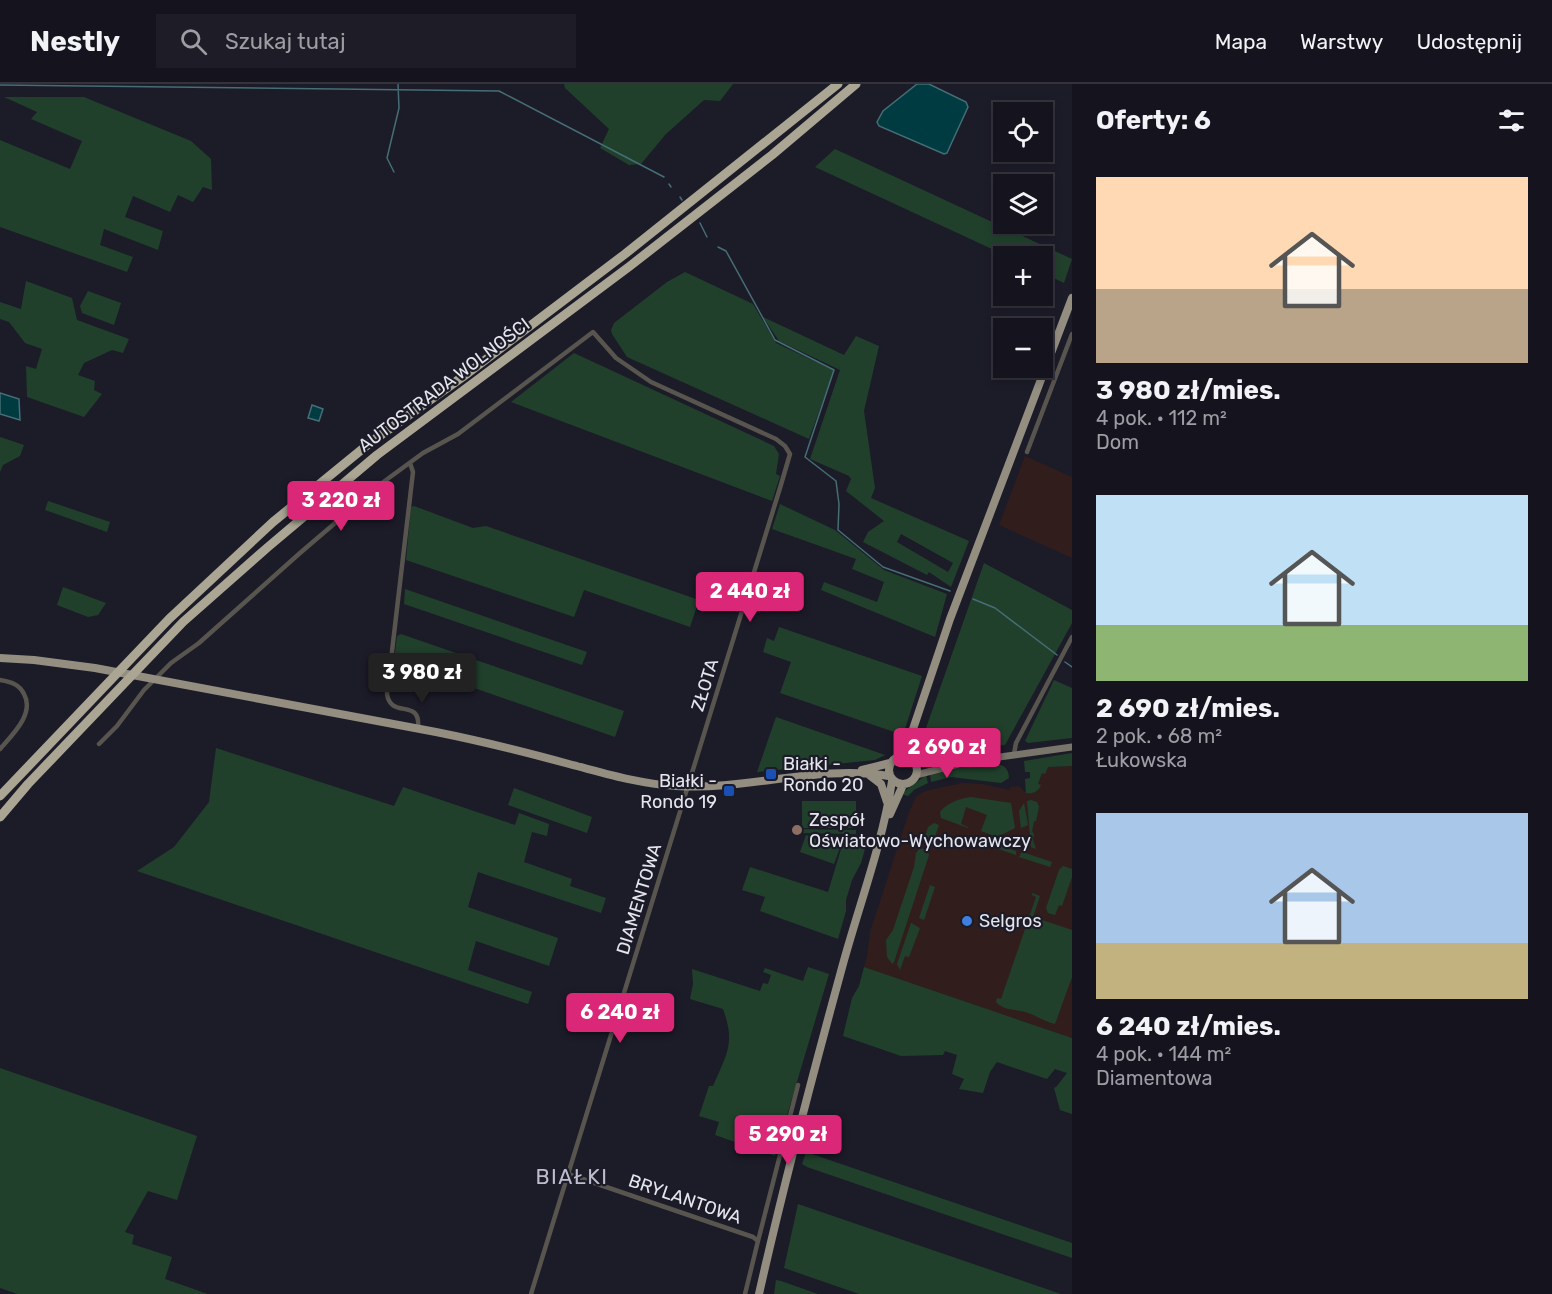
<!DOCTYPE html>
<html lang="pl">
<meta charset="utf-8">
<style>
:root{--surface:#15141e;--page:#1e1d27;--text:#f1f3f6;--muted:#9d9ea4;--line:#34333c;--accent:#db2777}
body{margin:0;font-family:Rubik,sans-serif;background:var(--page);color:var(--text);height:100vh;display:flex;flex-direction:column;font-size:22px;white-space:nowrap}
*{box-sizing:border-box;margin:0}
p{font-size:20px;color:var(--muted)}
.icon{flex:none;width:33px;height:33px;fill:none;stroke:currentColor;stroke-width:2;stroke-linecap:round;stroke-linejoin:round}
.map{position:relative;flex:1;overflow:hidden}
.panel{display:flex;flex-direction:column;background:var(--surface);width:480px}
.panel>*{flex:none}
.fabs{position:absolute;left:993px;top:18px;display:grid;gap:12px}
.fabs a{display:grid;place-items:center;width:60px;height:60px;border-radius:0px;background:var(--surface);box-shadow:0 3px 9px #0003,0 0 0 2px var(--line);font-size:30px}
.price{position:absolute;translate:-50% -51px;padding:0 14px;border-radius:6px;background:var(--accent);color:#fff;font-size:20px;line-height:39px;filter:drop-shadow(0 2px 3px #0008)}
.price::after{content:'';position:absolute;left:50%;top:36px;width:18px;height:14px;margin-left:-9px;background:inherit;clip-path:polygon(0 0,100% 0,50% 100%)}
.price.active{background:#222;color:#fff}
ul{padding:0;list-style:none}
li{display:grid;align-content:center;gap:12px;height:318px;padding:0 24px}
li span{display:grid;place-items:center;height:186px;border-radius:0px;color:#555}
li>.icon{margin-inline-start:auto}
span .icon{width:108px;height:108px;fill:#fffc;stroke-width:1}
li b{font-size:26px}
h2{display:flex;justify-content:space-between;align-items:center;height:72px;padding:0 24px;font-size:26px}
header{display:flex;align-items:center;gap:36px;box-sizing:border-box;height:84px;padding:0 30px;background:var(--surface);border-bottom:2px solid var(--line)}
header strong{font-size:28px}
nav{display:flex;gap:33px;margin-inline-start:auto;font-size:21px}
.search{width:420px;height:54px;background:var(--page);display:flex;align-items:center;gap:15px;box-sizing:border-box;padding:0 21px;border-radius:0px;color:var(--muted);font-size:22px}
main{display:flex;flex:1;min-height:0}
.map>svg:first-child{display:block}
.commercial{fill:#311e1c}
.green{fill:#21402c;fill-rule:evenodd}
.water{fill:#003b42;stroke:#456e76;stroke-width:1.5}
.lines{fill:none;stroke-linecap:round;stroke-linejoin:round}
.stream{stroke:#456e76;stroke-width:1.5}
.street{stroke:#58554f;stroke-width:4.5}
.secondary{stroke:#79756b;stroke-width:7}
.primary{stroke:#938e80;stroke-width:8}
.highway{stroke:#aba594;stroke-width:9}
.transit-dot{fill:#1a4fb4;stroke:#1c1b28;stroke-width:2}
.education-dot{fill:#8d6e63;stroke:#1c1b28;stroke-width:2}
.shop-dot{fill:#3f7fe0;stroke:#1c1b28;stroke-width:2}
.labels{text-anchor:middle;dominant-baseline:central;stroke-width:4.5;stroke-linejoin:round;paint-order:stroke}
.street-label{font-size:18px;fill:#e5e5ee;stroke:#1c1b28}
.poi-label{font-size:18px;fill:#e5e5ee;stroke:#1c1b28;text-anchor:start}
.quarter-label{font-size:21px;letter-spacing:1.5px;fill:#bdbdce;stroke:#1c1b28}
</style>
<header>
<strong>Nestly</strong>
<div class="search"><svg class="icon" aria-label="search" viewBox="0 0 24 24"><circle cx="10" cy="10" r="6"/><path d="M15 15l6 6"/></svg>Szukaj tutaj</div>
<nav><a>Mapa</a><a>Warstwy</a><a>Udostępnij</a></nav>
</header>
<main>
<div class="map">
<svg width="1072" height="1210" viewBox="0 0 1072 1210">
<rect width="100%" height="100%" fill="#1c1b28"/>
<path class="commercial" d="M 1025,372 L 1072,393 L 1072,474 L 999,441 Z
M 1072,682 L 1072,954 L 864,883 L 867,872 L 870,848 L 909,728 L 916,713 L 925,707 L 962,699 L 982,700 L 1009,706 L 1011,703 L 1019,702 L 1024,707 L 1031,709 L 1035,708 L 1042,689 L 1048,683 Z"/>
<path class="green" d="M 564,0 L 733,0 L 720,17 L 704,16 L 666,50 L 641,80 L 629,81 L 600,64 L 609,45 L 565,4 Z
M 4,13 L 84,13 L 191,57 L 211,75 L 212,106 L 203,103 L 193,118 L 178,111 L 170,128 L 133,112 L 125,133 L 163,147 L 158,166 L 104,145 L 100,161 L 133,173 L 127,188 L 0,143 L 0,56 L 70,85 L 82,57 L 31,35 L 37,28 Z
M 835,65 L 1072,175 L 1064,199 L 1043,189 L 1042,172 L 1007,172 L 815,83 Z
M 685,188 L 753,220 L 776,259 L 833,286 L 833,289 L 809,355 L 627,273 L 612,250 L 611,246 L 614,239 L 667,198 Z
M 26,197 L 72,214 L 77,236 L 129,255 L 123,269 L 112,266 L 84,279 L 78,291 L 95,297 L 94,306 L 102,310 L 84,333 L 27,313 L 26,282 L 36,285 L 42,265 L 25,259 L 9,238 L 0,235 L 0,218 L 21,225 Z
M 88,207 L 121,219 L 114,241 L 82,229 L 80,222 Z
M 763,233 L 844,271 L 856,252 L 879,262 L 864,327 L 875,404 L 871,414 L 969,457 L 951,503 L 929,488 L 927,491 L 863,458 L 868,448 L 884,437 L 846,407 L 851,395 L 849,392 L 810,375 L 840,286 L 779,257 ZM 901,450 L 953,479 L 948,488 L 897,458 Z
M 574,269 L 774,362 L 779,370 L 776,390 L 780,392 L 772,417 L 511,318 Z
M 0,353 L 24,361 L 20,372 L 3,381 L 0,388 Z
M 48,417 L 110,438 L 107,448 L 45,426 Z
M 780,420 L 835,446 L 884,486 L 947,510 L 935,553 L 821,506 L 824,498 L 877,518 L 884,498 L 852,485 L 856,475 L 772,445 Z
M 414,422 L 473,444 L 486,442 L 699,516 L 690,543 L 584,506 L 574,533 L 406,476 L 411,423 Z
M 984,479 L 1072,526 L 1072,539 L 1005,661 L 947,667 L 932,661 L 926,644 Z
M 63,503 L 106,519 L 98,531 L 88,533 L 57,521 Z
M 405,505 L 587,568 L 582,581 L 404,520 Z
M 779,543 L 922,592 L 903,651 L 780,609 L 791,578 L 763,568 L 767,554 L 774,557 Z
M 401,550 L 624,627 L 615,653 L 394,576 L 397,552 Z
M 1054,596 L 1072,604 L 1072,654 L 1028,659 L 1025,657 Z
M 776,633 L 885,671 L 875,676 L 757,688 Z
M 216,664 L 394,722 L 403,703 L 515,741 L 519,729 L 549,740 L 547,752 L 532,748 L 524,778 L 572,795 L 570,802 L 606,814 L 601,829 L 478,788 L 468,823 L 558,854 L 549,882 L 476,857 L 468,886 L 532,908 L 528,920 L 137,787 L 174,763 L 209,718 Z
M 1072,669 L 1072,682 L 1048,683 L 1045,690 L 1042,689 L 1038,700 L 1041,701 C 1038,708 1033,710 1026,709 L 1025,695 L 1030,694 L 1030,688 L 1025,688 L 1024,677 Z
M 986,679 C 997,679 1009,680 1009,694 L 1001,699 L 951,693 L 931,698 L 930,689 Z
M 926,691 L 928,699 L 914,706 L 908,712 L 901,710 Z
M 514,704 L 592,733 L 587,749 L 508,721 Z
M 971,713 L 1011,719 L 1015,744 L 997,753 L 981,747 L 987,731 L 966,723 L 961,740 L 968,743 L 968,744 L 941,734 L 940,728 C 948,718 959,715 971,713 Z
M 1031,716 L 1037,718 L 1039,723 L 1036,737 L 1034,737 L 1032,747 L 1034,750 L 1033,756 L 1036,765 L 1031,763 L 1027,717 Z
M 802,717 L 856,717 L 856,744 L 802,744 Z
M 1024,719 L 1028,741 L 1021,744 L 1019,727 Z
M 934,739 L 939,741 L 933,758 L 927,760 L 924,757 L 928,743 Z
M 795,745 L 856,746 L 856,750 L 795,749 Z
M 806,751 L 840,764 L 834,780 L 800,768 Z
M 845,752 L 867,758 L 861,779 L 852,796 L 846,816 L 846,827 L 838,855 L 760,827 L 765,813 L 742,806 L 750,783 L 828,808 Z
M 975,753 L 1016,767 L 1016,771 L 974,757 Z
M 920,764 L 927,766 L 929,771 L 894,878 L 892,880 L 887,873 L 886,856 L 893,846 L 914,783 L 916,769 Z
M 1022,768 L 1052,778 L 1050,783 L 1019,773 Z
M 1063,782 L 1072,785 L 1072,793 L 1062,822 L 1059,821 L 1055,831 L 1048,829 L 1046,824 L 1059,786 Z
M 930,801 L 935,803 L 924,836 L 919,834 Z
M 1032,809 L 1040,812 L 1033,833 L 1072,846 L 1072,893 L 1055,940 C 1045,938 1037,932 1028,929 C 1017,925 1004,927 996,918 L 997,914 L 1001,915 L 1036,813 L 1032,811 Z
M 911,839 L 920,844 L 909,873 L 905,872 L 900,886 L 897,880 Z
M 808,883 L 829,890 L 775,1072 L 715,1051 L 719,1038 L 699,1032 L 709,1002 L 713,1002 C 726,971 736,960 723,925 L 690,915 L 693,900 L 692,885 L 760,907 L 763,899 L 768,900 L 771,891 L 763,888 L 765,884 L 803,897 Z
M 864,883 L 1072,954 L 1072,1030 L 1060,1026 L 1054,1004 L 1057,1002 L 1067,989 L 1055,985 L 1047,995 L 997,978 L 990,988 L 983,1009 L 959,1005 L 964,995 L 952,990 L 957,971 L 945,967 L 943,971 L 901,972 L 843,952 L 852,914 L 859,902 Z
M 0,984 L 197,1052 L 177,1116 L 148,1107 L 125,1148 L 134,1151 L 132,1160 L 172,1173 L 165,1195 L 208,1210 L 17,1210 L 0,1204 Z
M 806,1068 L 1072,1159 L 1072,1174 L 807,1083 L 802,1080 Z
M 798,1120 L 1061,1210 L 859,1210 L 784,1184 Z
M 776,1196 L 781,1197 L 818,1210 L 774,1210 Z"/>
<path class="water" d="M 917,0 L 929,0 L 966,18 L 968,23 L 947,69 L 944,70 L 879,42 L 877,38 L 883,27 Z
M 0,309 L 19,315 L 20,336 L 0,330 Z
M 312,321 L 323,325 L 319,337 L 308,334 Z"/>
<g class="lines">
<path class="stream" d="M 0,1 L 499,7 L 664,93
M 394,88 L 387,74 L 399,24 L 398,0
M 669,100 L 671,103
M 680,113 L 682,116
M 700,139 L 707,153
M 718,163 L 726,167 L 775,256 L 834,286 L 805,373 L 836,397 L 839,420 L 838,446 L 883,483 L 950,507
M 973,515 L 995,524 L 1057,571
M 1065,578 L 1072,583"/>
<path class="street" d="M 1027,368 L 1072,250
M 410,379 L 413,388 L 387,610 C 391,636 421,613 418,644
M 0,596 C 11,598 19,600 24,610 C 35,630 12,651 0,665
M 99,660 L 117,642 L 144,606 L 171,579 L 199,559 L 300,469 L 382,399 L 423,369 L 458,350 L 593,248 L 616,274 L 651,298 L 776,355 L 785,362 L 790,370 L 780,404 L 531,1210
M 1014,670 L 1016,659 L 1072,553
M 568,1090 L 753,1153 L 758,1157 L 745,1210
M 758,1157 L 798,1001"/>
<path class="secondary" d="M 915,679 L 943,678
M 916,691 L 970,677 L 1072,663"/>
<path class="primary" d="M 0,574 L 34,576 L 95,584 L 436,648 C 481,657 525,668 569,680 C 604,689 639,700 676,702 C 747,707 818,680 889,692
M 917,650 C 921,668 928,673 945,678
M889 686a14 14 0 1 1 28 0a14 14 0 1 1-28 0Z
M 901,672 L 910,654 L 950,535 L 1072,214
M 911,674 L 916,649
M 862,686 L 890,679
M 868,690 L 881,700 L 887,718
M 890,730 L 903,701
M 759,1210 C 783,1103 811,997 840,891 C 857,826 882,763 892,697"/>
<path class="highway" d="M 0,712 L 169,535 L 273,438 L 371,358 L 468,289 L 625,170 L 838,0
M 0,733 L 28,700 L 183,538 L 268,463 L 377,371 L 630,182 L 772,71 L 856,0"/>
</g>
<g class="transit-dot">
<rect x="765" y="684" width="12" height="12" rx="3"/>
<rect x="723" y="701" width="12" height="12" rx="3"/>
</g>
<circle class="education-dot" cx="797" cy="746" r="6"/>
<circle class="shop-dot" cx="967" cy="837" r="6"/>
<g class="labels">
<g class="street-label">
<text transform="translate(444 301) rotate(-37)">AUTOSTRADA WOLNOŚCI</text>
<text transform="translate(705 601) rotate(-73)">ZŁOTA</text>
<text transform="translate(639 815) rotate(-73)">DIAMENTOWA</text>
<text transform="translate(685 1115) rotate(19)">BRYLANTOWA</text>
</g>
<g class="poi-label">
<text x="783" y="680">Białki -<tspan x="783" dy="21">Rondo 20</tspan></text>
<text x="717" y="697" text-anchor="end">Białki -<tspan x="717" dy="21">Rondo 19</tspan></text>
<text x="809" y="736">Zespół<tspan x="809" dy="21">Oświatowo-Wychowawczy</tspan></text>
<text x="979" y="837">Selgros</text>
</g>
<g class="quarter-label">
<text x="572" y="1092">BIAŁKI</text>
</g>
</g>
</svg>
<div class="fabs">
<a><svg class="icon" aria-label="locate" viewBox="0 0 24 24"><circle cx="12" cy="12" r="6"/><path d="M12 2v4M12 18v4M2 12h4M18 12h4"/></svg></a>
<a><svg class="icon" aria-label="layers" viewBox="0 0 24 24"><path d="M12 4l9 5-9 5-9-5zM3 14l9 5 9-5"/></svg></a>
<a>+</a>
<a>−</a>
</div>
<b class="price" style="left:341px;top:448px">3 220 zł</b>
<b class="price" style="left:750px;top:539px">2 440 zł</b>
<b class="price active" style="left:422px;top:620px">3 980 zł</b>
<b class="price" style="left:947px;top:695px">2 690 zł</b>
<b class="price" style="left:620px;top:960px">6 240 zł</b>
<b class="price" style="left:788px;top:1082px">5 290 zł</b>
</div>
<section class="panel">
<h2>Oferty: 6<svg class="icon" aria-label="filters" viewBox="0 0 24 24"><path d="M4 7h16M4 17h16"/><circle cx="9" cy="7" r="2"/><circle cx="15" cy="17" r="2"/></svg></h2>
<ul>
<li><span style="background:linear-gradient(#ffd9b3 60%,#b9a48a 0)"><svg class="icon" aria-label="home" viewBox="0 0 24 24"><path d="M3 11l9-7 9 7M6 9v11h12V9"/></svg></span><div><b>3 980 zł/mies.</b><p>4 pok. · 112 m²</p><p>Dom</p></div></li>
<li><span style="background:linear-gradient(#bfe0f5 70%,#8fb573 0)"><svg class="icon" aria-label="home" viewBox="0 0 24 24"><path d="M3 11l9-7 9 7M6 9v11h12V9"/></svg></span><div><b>2 690 zł/mies.</b><p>2 pok. · 68 m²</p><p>Łukowska</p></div></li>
<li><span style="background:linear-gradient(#a9c7e8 70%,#c2b280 0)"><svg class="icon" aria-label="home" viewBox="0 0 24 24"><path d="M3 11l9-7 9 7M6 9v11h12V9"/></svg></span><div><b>6 240 zł/mies.</b><p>4 pok. · 144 m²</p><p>Diamentowa</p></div></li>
</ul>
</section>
</main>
